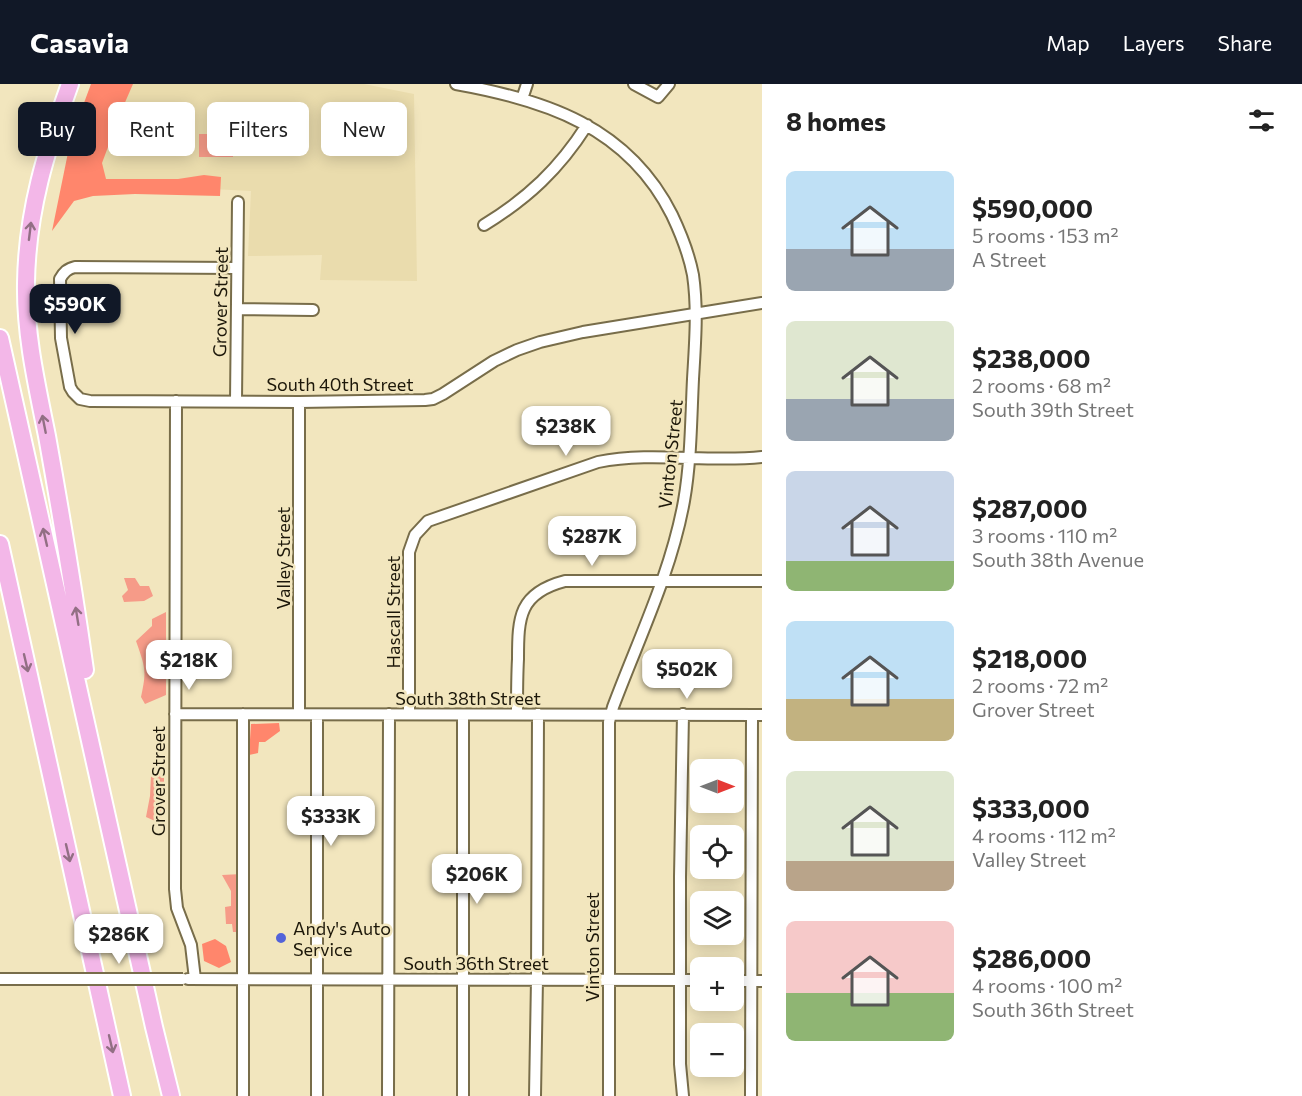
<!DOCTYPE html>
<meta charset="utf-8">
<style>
:root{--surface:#fff;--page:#f6f6f6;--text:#222;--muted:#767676;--accent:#111827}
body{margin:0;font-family:Commissioner,sans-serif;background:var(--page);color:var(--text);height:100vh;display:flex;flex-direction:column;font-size:22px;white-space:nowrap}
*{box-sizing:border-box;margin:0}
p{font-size:20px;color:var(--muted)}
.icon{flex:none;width:33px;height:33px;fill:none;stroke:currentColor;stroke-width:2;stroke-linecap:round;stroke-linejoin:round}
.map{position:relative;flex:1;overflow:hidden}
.side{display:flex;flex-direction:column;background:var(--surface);width:540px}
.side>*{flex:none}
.top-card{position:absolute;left:18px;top:18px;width:570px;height:54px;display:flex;gap:12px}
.needle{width:39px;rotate:90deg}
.tools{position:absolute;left:690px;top:675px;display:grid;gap:12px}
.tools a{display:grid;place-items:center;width:54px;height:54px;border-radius:9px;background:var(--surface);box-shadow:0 3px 15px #0003;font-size:30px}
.price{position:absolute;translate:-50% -51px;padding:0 14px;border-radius:12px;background:#fff;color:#222;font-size:20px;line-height:39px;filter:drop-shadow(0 2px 3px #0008)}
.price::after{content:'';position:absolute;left:50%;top:36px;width:18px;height:14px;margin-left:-9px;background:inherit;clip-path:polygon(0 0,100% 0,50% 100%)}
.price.active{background:var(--accent);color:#fff}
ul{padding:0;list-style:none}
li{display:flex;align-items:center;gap:18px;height:150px;padding:0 24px}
li span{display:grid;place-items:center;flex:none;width:168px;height:120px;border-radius:9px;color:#555}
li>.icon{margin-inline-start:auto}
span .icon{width:72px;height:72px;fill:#fffc;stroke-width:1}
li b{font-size:26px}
h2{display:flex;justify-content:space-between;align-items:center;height:72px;padding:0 24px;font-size:26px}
.chip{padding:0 21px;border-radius:9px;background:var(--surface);box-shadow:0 3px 15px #0003;font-size:21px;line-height:54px}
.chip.active{background:var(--accent);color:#fff}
header{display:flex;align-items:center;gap:36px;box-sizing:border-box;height:84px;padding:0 30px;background:var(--accent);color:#fff}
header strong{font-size:28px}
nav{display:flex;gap:33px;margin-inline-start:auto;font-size:21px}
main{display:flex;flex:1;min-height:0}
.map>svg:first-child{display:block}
.built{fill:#eadcad}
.green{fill:#f69b88}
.forest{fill:#ff866c}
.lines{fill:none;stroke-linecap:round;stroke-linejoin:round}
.minor-casing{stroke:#786d4a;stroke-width:14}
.highway-casing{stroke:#fff;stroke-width:20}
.minor{stroke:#fff;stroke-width:10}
.highway{stroke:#f3b7e8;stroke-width:16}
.minor-bridge-casing{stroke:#786d4a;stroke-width:14;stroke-linecap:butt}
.minor-bridge{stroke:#fff;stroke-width:10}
.oneway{stroke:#926f84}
.poi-dot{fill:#5363d9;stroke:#f2e6be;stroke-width:2}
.labels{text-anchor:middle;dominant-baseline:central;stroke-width:5;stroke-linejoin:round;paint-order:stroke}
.street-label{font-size:18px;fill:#1c1709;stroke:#f2e6be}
.poi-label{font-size:18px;fill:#1c1709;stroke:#f2e6be;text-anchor:start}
</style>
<header>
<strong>Casavia</strong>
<nav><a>Map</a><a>Layers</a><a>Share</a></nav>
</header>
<main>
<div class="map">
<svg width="762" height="1012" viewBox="0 0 762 1012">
<rect width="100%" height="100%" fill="#f2e6be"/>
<path class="built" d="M 127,0 L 364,0 L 414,10 L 417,197 L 320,196 L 322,171 L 248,172 L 251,107 L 93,99 Z"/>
<path class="green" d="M 199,50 L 233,50 L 233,73 L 199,73 Z
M 124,494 L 135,494 L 140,502 L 149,502 L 153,512 L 144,517 L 124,518 L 122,512 L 128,506 Z
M 166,528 L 166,611 L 145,620 L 141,613 C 147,586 145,583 136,557 L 152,542 L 152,535 Z
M 157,688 L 164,690 L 164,732 L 155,737 L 146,733 L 150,712 L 151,692 Z
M 242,790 L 242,848 L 233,848 L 232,840 L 226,840 L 225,823 L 231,822 L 231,807 L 222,791 Z"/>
<path class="forest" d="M 91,0 L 133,0 L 123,23 L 102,79 L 106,95 L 178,95 L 204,91 L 221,93 L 220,112 L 135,110 L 93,112 L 74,117 L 52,147 L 71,54 Z
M 279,639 L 280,647 L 265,658 L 259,658 L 258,669 L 249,671 L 251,640 Z
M 215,855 L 226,862 L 231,878 L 219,884 L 204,877 L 202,860 Z"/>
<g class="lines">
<g class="minor-casing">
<path id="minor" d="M 456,0 C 546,16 628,43 672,131 C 681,150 689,170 693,191 C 698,226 695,260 693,295 C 691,336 691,377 684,417 C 671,489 638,556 613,623 L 609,638 L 609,1012
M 634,0 L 658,13 L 669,0
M 522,15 L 527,0
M 484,141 C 528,114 559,85 587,41
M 237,184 L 75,183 C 67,185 64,188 60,195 L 61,254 L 70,303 L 73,308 L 80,315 L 90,317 L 299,318 L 425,316 L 433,315 L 443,310 L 494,277 L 517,266 L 540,258 L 583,248 L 762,219
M 237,225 L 313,226
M 176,317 L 175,805 L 177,824 L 191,861 L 195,895
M 236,317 L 238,118
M 175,630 L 762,631
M 299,630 L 299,318
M 409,630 L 409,468 L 415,451 L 428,437 L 598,378 C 652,367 708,379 762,373
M 517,630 C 517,612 517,593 518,575 C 518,533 519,509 565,497 L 762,497
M 683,630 L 680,793 L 680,980 L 683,1012
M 0,895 L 54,895
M 188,895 L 700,896
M 734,897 L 762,897
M 243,1012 L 243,630
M 317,1012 L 317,631
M 388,1012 L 389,630
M 463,1012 L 463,631
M 535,1012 L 537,895 L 538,630
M 751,1012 L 752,631"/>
</g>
<g class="highway-casing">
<path id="highway" d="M 70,0 C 46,67 27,127 26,199 C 25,251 37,302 47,352 C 61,430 74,508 85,586
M 0,254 L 154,943 L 171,1012
M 0,460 L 122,1012"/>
</g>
<use href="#minor" class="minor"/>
<use href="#highway" class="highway"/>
<g class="minor-bridge-casing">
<path id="minor-bridge" d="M 54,895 L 183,895"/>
</g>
<use href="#minor-bridge" class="minor-bridge"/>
</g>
<defs><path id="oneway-shaft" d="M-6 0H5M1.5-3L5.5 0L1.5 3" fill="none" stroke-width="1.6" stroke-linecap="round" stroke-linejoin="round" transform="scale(1.5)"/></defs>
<g class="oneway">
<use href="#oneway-shaft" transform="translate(30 147) rotate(-83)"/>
<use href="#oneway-shaft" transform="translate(44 340) rotate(-101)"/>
<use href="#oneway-shaft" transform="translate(45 453) rotate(-103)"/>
<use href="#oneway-shaft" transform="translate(77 532) rotate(-99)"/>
<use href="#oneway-shaft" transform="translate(26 579) rotate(77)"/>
<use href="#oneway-shaft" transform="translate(68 769) rotate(77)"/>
<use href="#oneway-shaft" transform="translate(111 960) rotate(77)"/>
</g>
<circle class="poi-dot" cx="281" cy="854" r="6"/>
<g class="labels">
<g class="street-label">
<text transform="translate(220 218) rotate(-89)">Grover Street</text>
<text x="340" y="300">South 40th Street</text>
<text transform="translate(670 370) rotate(-84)">Vinton Street</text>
<text transform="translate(283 474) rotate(-90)">Valley Street</text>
<text transform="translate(393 528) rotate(-90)">Hascall Street</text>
<text x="468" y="614">South 38th Street</text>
<text transform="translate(158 697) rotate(-90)">Grover Street</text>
<text transform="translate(592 863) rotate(-90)">Vinton Street</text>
<text x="476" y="879">South 36th Street</text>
</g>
<g class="poi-label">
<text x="293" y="844">Andy's Auto<tspan x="293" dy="21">Service</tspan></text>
</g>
</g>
</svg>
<div class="tools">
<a><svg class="needle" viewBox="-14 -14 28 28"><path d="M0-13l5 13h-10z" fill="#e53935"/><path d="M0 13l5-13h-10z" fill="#767676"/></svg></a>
<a><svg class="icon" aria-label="locate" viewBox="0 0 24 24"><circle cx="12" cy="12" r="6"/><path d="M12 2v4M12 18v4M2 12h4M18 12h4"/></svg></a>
<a><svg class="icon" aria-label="layers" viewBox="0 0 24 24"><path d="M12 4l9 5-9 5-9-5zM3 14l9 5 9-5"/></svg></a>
<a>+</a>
<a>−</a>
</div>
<b class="price active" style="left:75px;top:251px">$590K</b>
<b class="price" style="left:566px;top:373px">$238K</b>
<b class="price" style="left:592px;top:483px">$287K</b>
<b class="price" style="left:189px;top:607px">$218K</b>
<b class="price" style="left:687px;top:616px">$502K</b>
<b class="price" style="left:331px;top:763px">$333K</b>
<b class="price" style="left:477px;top:821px">$206K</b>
<b class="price" style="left:119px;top:881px">$286K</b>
<div class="top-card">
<a class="chip active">Buy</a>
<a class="chip">Rent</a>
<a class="chip">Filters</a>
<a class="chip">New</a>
</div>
</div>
<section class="side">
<h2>8 homes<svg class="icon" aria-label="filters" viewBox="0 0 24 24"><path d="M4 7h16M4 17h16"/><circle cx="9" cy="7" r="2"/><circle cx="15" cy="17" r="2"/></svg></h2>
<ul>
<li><span style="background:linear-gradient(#bfe0f5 65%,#9aa5b1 0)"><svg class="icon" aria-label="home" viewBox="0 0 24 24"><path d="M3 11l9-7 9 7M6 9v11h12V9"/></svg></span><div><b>$590,000</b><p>5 rooms · 153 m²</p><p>A Street</p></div></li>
<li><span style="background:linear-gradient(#dfe7d0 65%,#9aa5b1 0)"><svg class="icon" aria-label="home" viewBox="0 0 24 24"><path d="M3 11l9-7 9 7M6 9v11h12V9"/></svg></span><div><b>$238,000</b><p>2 rooms · 68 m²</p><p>South 39th Street</p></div></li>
<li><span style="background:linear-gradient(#c9d6e8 75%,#8fb573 0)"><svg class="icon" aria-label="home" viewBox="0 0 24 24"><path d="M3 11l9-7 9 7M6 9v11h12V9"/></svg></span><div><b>$287,000</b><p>3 rooms · 110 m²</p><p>South 38th Avenue</p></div></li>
<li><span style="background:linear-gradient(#bfe0f5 65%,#c2b280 0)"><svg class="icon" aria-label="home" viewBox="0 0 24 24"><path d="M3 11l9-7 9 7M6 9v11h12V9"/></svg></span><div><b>$218,000</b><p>2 rooms · 72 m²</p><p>Grover Street</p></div></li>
<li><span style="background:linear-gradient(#dfe7d0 75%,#b9a48a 0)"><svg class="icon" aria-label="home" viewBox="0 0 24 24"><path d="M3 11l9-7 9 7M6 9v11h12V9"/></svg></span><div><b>$333,000</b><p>4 rooms · 112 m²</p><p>Valley Street</p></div></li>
<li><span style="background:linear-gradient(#f6c9c9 60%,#8fb573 0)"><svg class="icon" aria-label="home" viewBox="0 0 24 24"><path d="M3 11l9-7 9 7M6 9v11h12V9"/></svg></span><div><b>$286,000</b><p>4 rooms · 100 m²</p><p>South 36th Street</p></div></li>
</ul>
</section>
</main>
